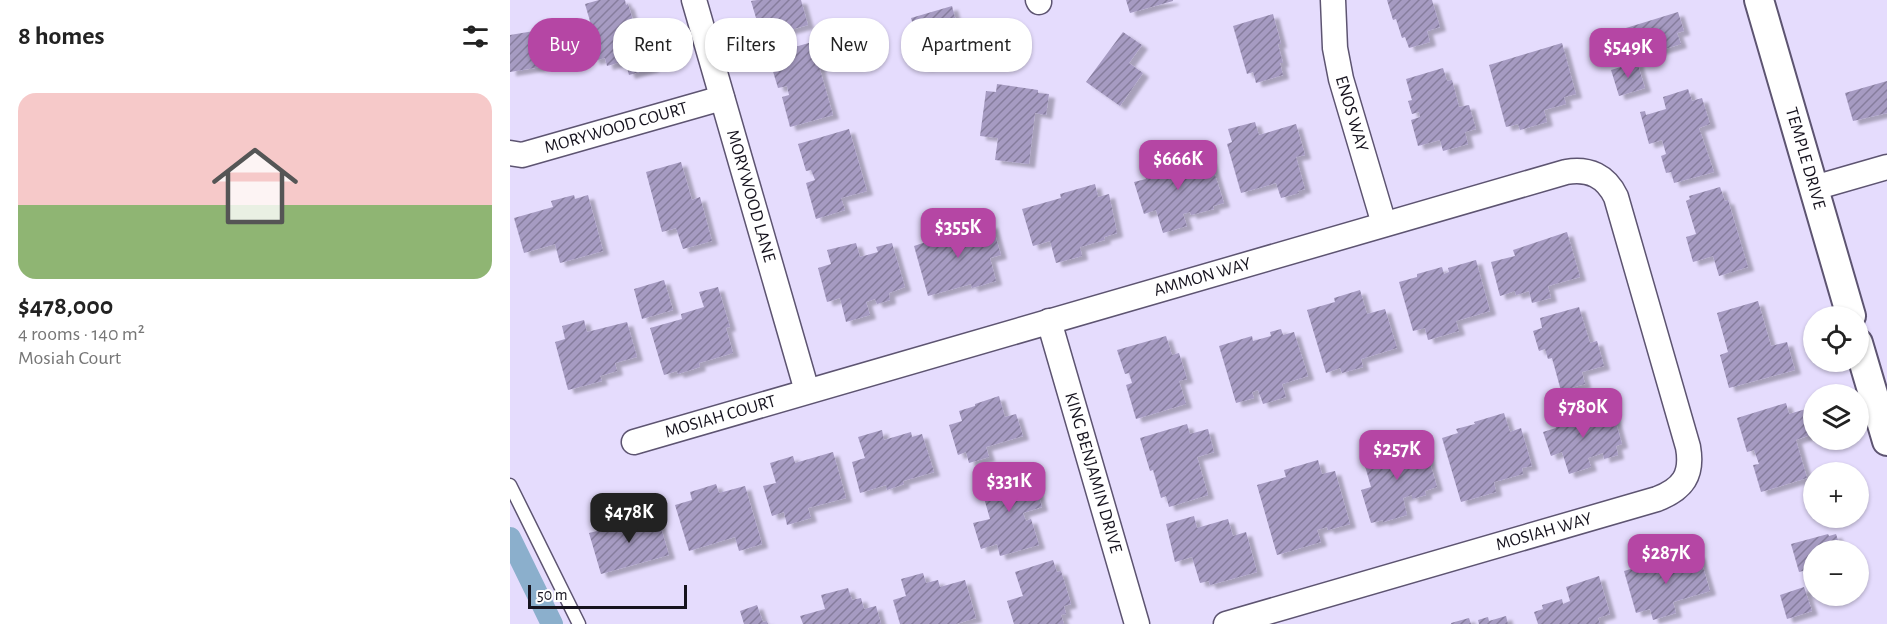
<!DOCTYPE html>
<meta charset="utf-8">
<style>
:root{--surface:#fff;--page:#f6f6f6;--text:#222;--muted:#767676;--accent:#b546a4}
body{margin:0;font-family:"Alegreya Sans",sans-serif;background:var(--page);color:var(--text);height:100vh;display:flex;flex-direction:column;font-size:22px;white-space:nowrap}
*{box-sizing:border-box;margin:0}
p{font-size:20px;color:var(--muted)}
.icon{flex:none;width:33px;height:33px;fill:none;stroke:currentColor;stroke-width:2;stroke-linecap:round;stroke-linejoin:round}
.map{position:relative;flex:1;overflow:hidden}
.panel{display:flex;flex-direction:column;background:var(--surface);width:510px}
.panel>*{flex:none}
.top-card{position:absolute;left:18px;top:18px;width:570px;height:54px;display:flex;gap:12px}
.controls{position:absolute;left:1293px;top:306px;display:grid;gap:12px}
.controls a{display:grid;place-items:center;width:66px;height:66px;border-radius:50%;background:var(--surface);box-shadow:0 2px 4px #0004;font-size:30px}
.scale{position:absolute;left:18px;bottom:15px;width:159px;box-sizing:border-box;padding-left:6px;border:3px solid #16131e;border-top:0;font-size:16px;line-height:21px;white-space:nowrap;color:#16131e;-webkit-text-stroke:4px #fff;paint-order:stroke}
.price{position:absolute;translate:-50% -51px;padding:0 14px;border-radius:12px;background:var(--accent);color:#fff;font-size:20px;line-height:39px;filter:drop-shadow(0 2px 3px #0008)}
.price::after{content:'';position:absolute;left:50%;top:36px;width:18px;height:14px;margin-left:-9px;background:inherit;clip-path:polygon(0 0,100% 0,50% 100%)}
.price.selected{background:#222;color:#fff}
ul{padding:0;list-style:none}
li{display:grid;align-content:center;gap:12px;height:318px;padding:0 18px}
li span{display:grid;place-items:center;height:186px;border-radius:18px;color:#555}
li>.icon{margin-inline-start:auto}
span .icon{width:108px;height:108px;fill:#fffc;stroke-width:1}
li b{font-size:26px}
h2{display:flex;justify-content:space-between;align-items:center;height:72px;padding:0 18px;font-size:26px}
.tag{padding:0 21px;border-radius:24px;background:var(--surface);box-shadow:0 2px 4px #0004;font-size:21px;line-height:54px}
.tag.selected{background:var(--accent);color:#fff}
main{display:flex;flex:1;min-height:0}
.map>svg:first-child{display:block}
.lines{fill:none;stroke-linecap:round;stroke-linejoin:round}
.canal{stroke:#8bafcc;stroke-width:22}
.building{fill:url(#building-hatch);filter:url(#shadow)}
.service-casing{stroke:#5d5471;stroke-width:15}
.minor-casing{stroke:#5d5471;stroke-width:27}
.tertiary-casing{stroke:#5d5471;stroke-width:32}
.service{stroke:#fff;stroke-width:12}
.minor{stroke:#fff;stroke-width:24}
.tertiary{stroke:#fff;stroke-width:28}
.labels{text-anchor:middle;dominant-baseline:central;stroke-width:5;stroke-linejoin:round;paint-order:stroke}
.street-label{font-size:18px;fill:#16131e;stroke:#fff}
</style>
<main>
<section class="panel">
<h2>8 homes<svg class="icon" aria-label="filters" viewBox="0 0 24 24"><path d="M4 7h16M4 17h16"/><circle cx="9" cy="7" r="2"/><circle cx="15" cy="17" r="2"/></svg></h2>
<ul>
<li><span style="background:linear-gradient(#f6c9c9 60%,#8fb573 0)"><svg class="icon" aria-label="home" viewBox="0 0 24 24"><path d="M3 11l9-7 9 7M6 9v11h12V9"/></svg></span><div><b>$478,000</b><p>4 rooms · 140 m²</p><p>Mosiah Court</p></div></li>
</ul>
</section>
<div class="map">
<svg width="1377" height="624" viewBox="0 0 1377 624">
<defs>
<pattern id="building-hatch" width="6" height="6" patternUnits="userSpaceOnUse" patternTransform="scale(1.5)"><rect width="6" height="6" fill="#a69bc2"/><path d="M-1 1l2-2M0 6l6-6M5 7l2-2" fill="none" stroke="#867d9d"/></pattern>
<filter id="shadow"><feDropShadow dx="6" dy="4" stdDeviation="1.5" flood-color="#0004"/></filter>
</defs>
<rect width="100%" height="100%" fill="#e5dcfd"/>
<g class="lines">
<path class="canal" d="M 0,538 L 42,624"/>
</g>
<path class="building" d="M 89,0 L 115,0 L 116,5 L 118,4 L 123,20 L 118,22 L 120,28 L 117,29 L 119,36 L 133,31 L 143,68 L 119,75 L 115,61 L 97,66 L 95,58 L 84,61 L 77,37 L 84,35 L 75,4 Z
M 247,0 L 291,0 L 298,25 L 252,38 L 241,1 Z
M 616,0 L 663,0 L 663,1 L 620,13 Z
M 877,0 L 922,0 L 930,27 L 917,31 L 920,42 L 899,48 L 895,37 L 892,38 L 886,19 L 883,20 Z
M 442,6 L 450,36 L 446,37 L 452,57 L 415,67 L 401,18 Z
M 1168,12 L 1174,31 L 1167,33 L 1171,44 L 1126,58 L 1116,28 Z
M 763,14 L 771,44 L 768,44 L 773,63 L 770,63 L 773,75 L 746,83 L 743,72 L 737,74 L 723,26 Z
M 24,31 L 31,67 L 0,72 L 0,35 Z
M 613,32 L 632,45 L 619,63 L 633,73 L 610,106 L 576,82 Z
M 302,42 L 323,115 L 280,127 L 272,97 L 279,95 L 277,86 L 268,88 L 261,65 L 264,64 L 261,54 Z
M 1052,43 L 1066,94 L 1054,97 L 1056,104 L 1034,110 L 1037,122 L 1010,130 L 1008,124 L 996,127 L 979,65 Z
M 1127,62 L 1135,88 L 1109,96 L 1101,70 Z
M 933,68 L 937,81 L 942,80 L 949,107 L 959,105 L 966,129 L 955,132 L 958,144 L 933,151 L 930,140 L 908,146 L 901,120 L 910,117 L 909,112 L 902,114 L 898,101 L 902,100 L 896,79 Z
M 1377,81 L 1377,113 L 1343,121 L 1335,93 Z
M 487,84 L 528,90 L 528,93 L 539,94 L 536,115 L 525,113 L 519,164 L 485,160 L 488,138 L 470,136 L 476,91 L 486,92 Z
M 1178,89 L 1182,101 L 1192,98 L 1200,124 L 1189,128 L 1204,172 L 1164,183 L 1161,172 L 1156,173 L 1151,156 L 1156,154 L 1152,140 L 1139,144 L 1130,112 L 1135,111 L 1136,115 L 1156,109 L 1153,97 Z
M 745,122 L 749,135 L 786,124 L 795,155 L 786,157 L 795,189 L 788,191 L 789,193 L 771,198 L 766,183 L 731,193 L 717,144 L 722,142 L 718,129 Z
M 339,129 L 357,191 L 331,198 L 335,210 L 306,219 L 296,183 L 305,180 L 301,170 L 296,171 L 288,144 Z
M 668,155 L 672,167 L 700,159 L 714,203 L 703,206 L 704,209 L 681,215 L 680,212 L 673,214 L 677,226 L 653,233 L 646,210 L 634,214 L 624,182 L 636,179 L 632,166 Z
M 171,162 L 182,200 L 190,197 L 202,241 L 173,249 L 166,228 L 152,232 L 136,172 Z
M 585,184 L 588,197 L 599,194 L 607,233 L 594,237 L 595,240 L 570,247 L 572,256 L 546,263 L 540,241 L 523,246 L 512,209 L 551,198 L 550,194 Z
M 1210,187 L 1215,201 L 1218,200 L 1238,267 L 1209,276 L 1203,256 L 1183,262 L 1176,237 L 1186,234 L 1176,201 L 1180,199 L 1179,196 Z
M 64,195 L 65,199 L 78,195 L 93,251 L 50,263 L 45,244 L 14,253 L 4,218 L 43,207 L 41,201 Z
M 482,224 L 491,255 L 480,258 L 486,281 L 462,288 L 461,284 L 418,296 L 404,246 L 416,242 L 415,239 L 447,230 L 449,233 Z
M 1057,232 L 1070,277 L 1038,286 L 1041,298 L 1022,303 L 1019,291 L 1006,295 L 1005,291 L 990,296 L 981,262 L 1005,256 L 1003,250 Z
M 346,243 L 350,257 L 368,252 L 366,247 L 382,243 L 395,287 L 379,293 L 380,300 L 367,304 L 365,299 L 356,302 L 360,315 L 336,322 L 330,298 L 317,302 L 308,268 L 321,264 L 317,250 Z
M 966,260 L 980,311 L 946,321 L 949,331 L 918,340 L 915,328 L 903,331 L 889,282 L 907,277 L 907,274 L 932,267 L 934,274 L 939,272 L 938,268 Z
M 154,280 L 163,310 L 132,319 L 124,289 Z
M 208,287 L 220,327 L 216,328 L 223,353 L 189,363 L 190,367 L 168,374 L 167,371 L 154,375 L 140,328 L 172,319 L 171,314 L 194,307 L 189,292 Z
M 850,290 L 857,314 L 875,309 L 887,348 L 851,359 L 853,367 L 832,373 L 830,368 L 816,373 L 797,310 L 825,302 L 824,298 Z
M 1248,301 L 1261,346 L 1277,342 L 1285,370 L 1219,388 L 1210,355 L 1218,352 L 1207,313 Z
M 1069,307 L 1080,343 L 1087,341 L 1094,366 L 1072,372 L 1075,384 L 1051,391 L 1042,358 L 1038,359 L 1035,349 L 1029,351 L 1023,331 L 1032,328 L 1030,318 Z
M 74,320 L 77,332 L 117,322 L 127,357 L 105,363 L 107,371 L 90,376 L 92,381 L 58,390 L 45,342 L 55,339 L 52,326 Z
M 771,329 L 773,335 L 784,332 L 798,376 L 772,384 L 776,397 L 753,404 L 748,390 L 742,392 L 744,398 L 726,403 L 709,346 L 742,336 L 743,341 L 761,336 L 760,332 Z
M 656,336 L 662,355 L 669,353 L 677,379 L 669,381 L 676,404 L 626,419 L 616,385 L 622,383 L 619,373 L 615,374 L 607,350 Z
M 489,396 L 495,417 L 506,414 L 513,436 L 476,447 L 479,457 L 459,463 L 456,452 L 448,455 L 439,425 L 452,421 L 449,411 L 465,406 L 465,404 Z
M 1276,403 L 1279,414 L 1296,409 L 1303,434 L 1286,440 L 1297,478 L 1251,492 L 1243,465 L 1249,464 L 1244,450 L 1237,452 L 1227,418 Z
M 1073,409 L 1076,420 L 1103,412 L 1112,444 L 1106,446 L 1108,455 L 1094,459 L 1093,453 L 1078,458 L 1081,467 L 1059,474 L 1052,452 L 1041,456 L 1033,432 L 1046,428 L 1044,422 L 1056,419 L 1054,414 Z
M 994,413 L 1000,432 L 1011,428 L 1022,466 L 1012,468 L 1013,474 L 984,482 L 986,492 L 951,502 L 932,438 L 948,433 L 946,429 L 965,424 L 964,422 Z
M 677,424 L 680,434 L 698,429 L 704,452 L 687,457 L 698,495 L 659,507 L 656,496 L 651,498 L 643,470 L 640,471 L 630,438 Z
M 372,430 L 374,440 L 401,432 L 402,437 L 412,434 L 424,472 L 393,481 L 394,484 L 377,490 L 376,485 L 350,493 L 342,462 L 355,458 L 348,437 Z
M 903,439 L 906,452 L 916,449 L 927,487 L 915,491 L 916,495 L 902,499 L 902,495 L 893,498 L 897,515 L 873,522 L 873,520 L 861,523 L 851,490 L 861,487 L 855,466 L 871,462 L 867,449 Z
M 323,452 L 336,498 L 298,508 L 301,518 L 277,525 L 274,512 L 262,516 L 253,486 L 266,483 L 260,463 L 283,456 L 285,463 Z
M 808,460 L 812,474 L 825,471 L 840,524 L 818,530 L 817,527 L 807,530 L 811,542 L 767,555 L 747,485 L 776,477 L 774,470 Z
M 521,469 L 532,507 L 513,513 L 516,521 L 521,519 L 529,545 L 490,556 L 487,544 L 471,549 L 463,523 L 480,519 L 470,484 Z
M 206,484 L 209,493 L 235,486 L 252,544 L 229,551 L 225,537 L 179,551 L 165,505 L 182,500 L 180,492 Z
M 147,514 L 159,555 L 91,574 L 79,533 L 91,530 L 91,527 L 114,521 L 116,528 L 124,525 L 122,521 Z
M 684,516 L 687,528 L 718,519 L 723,536 L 736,532 L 747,572 L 700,585 L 699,581 L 690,583 L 682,557 L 665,562 L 656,524 Z
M 1318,534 L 1319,536 L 1326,534 L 1331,549 L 1304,550 L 1304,568 L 1289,572 L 1281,544 Z
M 1189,554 L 1200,591 L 1163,602 L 1166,613 L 1143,620 L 1140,609 L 1126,613 L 1114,571 L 1151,560 L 1154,570 L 1161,567 L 1160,562 Z
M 543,560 L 547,572 L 551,571 L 561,604 L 554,606 L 556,614 L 551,615 L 554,624 L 504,624 L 497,601 L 513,596 L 505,572 Z
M 413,573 L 416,583 L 428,580 L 430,587 L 455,580 L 466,618 L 446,624 L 390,624 L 383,600 L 396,596 L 391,579 Z
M 1089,576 L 1100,614 L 1088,618 L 1090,624 L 1028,624 L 1024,612 L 1033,609 L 1032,605 L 1052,599 L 1053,604 L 1060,601 L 1056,587 Z
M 1294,587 L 1302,611 L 1277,619 L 1270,595 Z
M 338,588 L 342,600 L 351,598 L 354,609 L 366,606 L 371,624 L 293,624 L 290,616 L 315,609 L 311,595 Z
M 247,605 L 253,622 L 257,621 L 258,624 L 234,624 L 230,611 Z
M 996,616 L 998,624 L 969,624 L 968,620 L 978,617 L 979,621 Z
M 959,618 L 961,624 L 941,624 L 941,623 Z"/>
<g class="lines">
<g class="service-casing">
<path id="service" d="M 0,485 L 69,624"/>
</g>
<g class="minor-casing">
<g id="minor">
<path id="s1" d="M 184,0 L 297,391"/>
<path d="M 528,0 L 529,2"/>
<path id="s2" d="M 823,0 L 825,48 L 831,79 L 874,224"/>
<path id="s3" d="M 0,153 L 12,155 L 212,98"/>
<path d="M 1304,188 L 1377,167"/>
<path id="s4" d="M 539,321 L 627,624"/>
<path id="s5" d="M 124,442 L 1056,172 C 1079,168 1096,176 1106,197 L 1178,447 C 1183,475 1173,489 1147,499 L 716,624"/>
</g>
</g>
<g class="tertiary-casing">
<g id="tertiary">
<path id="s6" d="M 1249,0 L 1341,316"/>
<path d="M 1348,343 L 1377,441"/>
</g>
</g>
<use href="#service" class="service"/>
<use href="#minor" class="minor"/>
<use href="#tertiary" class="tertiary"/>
</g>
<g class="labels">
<g class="street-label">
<text stroke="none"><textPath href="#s2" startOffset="116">ENOS WAY</textPath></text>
<text stroke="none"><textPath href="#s3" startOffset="110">MORYWOOD COURT</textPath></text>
<text stroke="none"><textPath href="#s6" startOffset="165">TEMPLE DRIVE</textPath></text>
<text stroke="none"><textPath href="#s1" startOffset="204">MORYWOOD LANE</textPath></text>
<text stroke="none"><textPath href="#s5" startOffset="592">AMMON WAY</textPath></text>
<text stroke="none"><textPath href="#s5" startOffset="90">MOSIAH COURT</textPath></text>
<text stroke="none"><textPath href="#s4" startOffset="158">KING BENJAMIN DRIVE</textPath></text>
<text transform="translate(1034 532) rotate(-16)">MOSIAH WAY</text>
</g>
</g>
</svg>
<div class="controls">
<a><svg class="icon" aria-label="locate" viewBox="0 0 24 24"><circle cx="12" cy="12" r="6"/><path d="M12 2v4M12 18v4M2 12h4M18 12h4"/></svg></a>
<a><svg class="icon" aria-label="layers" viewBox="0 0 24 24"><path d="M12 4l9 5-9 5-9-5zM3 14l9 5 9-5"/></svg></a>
<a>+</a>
<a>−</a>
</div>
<div class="scale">50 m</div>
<b class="price" style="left:1118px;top:79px">$549K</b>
<b class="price" style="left:668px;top:191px">$666K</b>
<b class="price" style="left:448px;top:259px">$355K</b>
<b class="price" style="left:1073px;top:439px">$780K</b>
<b class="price" style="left:887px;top:481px">$257K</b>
<b class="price" style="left:499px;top:513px">$331K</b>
<b class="price selected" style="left:119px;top:544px">$478K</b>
<b class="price" style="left:1156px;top:585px">$287K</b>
<div class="top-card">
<a class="tag selected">Buy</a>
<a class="tag">Rent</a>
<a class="tag">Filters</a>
<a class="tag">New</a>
<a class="tag">Apartment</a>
</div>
</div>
</main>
